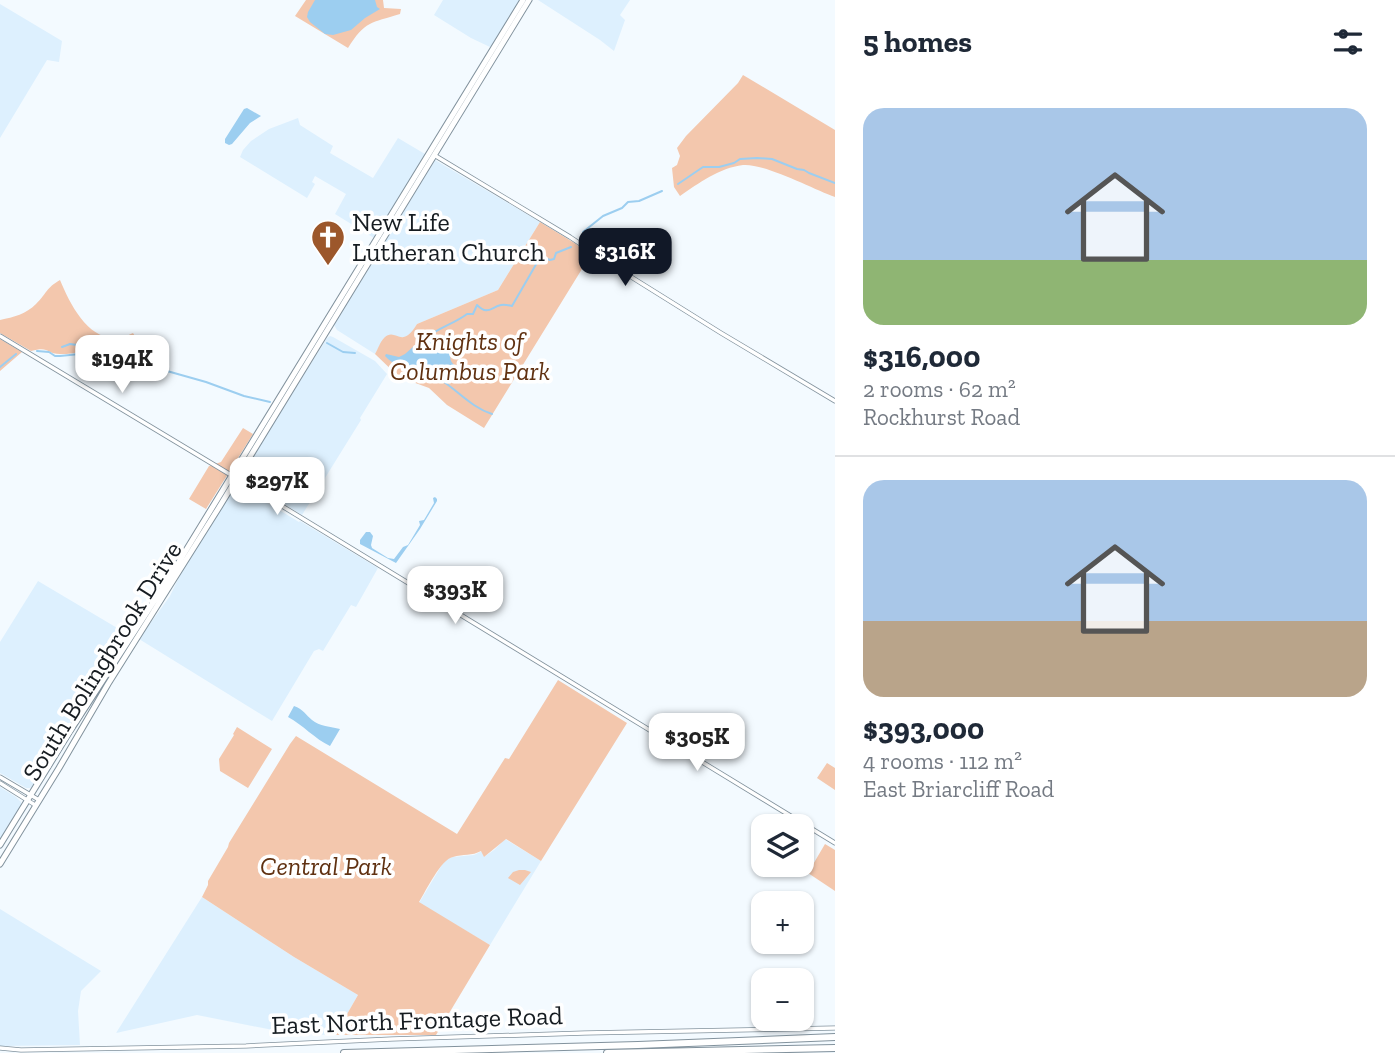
<!DOCTYPE html>
<meta charset="utf-8">
<style>
:root{--surface:#fff;--page:#f6f6f7;--text:#1f2937;--muted:#747a83;--line:#e0e1e3;--accent:#111827}
body{margin:0;font-family:"Zilla Slab",serif;background:var(--page);color:var(--text);height:100vh;display:flex;flex-direction:column;font-size:26px;white-space:nowrap}
*{box-sizing:border-box;margin:0}
p{font-size:23px;color:var(--muted)}
.icon{flex:none;width:38px;height:38px;fill:none;stroke:currentColor;stroke-width:2;stroke-linecap:round;stroke-linejoin:round}
.map{position:relative;flex:1;overflow:hidden}
.sheet{display:flex;flex-direction:column;background:var(--surface);width:560px}
.sheet>*{flex:none}
.tools{position:absolute;left:751px;top:814px;display:grid;gap:14px}
.tools a{display:grid;place-items:center;width:63px;height:63px;border-radius:14px;background:var(--surface);box-shadow:0 2px 5px #0004;font-size:35px}
.price{position:absolute;translate:-50% -60px;padding:0 16px;border-radius:14px;background:#fff;color:#222;font-size:23px;line-height:46px;filter:drop-shadow(0 2px 4px #0008)}
.price::after{content:'';position:absolute;left:50%;top:42px;width:21px;height:16px;margin-left:-10px;background:inherit;clip-path:polygon(0 0,100% 0,50% 100%)}
.price.current{background:var(--accent);color:#fff}
ul{padding:0;list-style:none}
li{display:grid;align-content:center;gap:14px;height:371px;padding:0 28px}
li+li{border-top:2px solid var(--line)}
li span{display:grid;place-items:center;height:217px;border-radius:21px;color:#555}
li>.icon{margin-inline-start:auto}
span .icon{width:126px;height:126px;fill:#fffc;stroke-width:1}
li b{font-size:30px}
h2{display:flex;justify-content:space-between;align-items:center;height:84px;padding:0 28px;font-size:30px}
main{display:flex;flex:1;min-height:0}
.map>svg:first-child{display:block}
.built{fill:#ddf0fe}
.green{fill:#f3c7ad}
.water{fill:#9ccef0}
.lines{fill:none;stroke-linecap:round;stroke-linejoin:round}
.stream{stroke:#9ccef0;stroke-width:2}
.minor-casing{stroke:#82929d;stroke-width:5}
.major-casing{stroke:#82929d;stroke-width:7}
.highway-casing{stroke:#82929d;stroke-width:8}
.minor{stroke:#fff;stroke-width:3.5}
.major{stroke:#fff;stroke-width:5}
.highway{stroke:#fff;stroke-width:6}
.labels{text-anchor:middle;dominant-baseline:central;stroke-width:7;stroke-linejoin:round;paint-order:stroke}
.poi-label{font-size:26px;fill:#161c21;stroke:#fff;text-anchor:start}
.park-label{font-size:26px;font-style:italic;fill:#603111;stroke:#fff}
.street-label{font-size:26px;fill:#161c21;stroke:#fff}
</style>
<main>
<div class="map">
<svg width="835" height="1053" viewBox="0 0 835 1053">
<rect width="100%" height="100%" fill="#f3faff"/>
<path class="built" d="M 443,0 L 520,0 L 493,44 L 490,47 L 471,38 L 434,15 Z
M 538,0 L 630,0 L 620,15 L 625,20 L 614,51 L 600,40 Z
M 0,4 L 62,41 L 59,62 L 47,60 L 0,138 Z
M 298,118 L 300,125 L 333,146 L 330,153 L 373,178 L 398,138 L 425,154 L 374,238 L 335,214 L 346,194 L 315,176 L 312,182 L 315,184 L 307,198 L 240,157 L 243,150 L 251,141 L 269,129 Z
M 435,160 L 540,222 L 498,290 L 417,324 L 410,335 L 407,337 L 384,338 L 375,354 L 337,330 L 334,325 Z
M 330,336 L 333,337 L 375,361 L 387,374 L 360,418 L 361,420 L 302,515 L 245,479 L 243,472 L 327,338 Z
M 236,485 L 241,487 L 299,522 L 300,521 L 378,568 L 356,607 L 351,605 L 323,651 L 319,649 L 314,651 L 272,721 L 139,639 L 170,596 L 179,577 L 233,487 Z
M 38,581 L 129,635 L 34,785 L 30,788 L 26,788 L 0,773 L 0,642 Z
M 0,787 L 16,797 L 21,802 L 21,806 L 0,840 Z
M 505,839 L 541,861 L 490,945 L 419,903 L 443,863 L 447,859 L 453,857 L 474,855 L 482,851 L 484,857 L 494,850 Z
M 202,897 L 294,957 L 358,995 L 335,1035 L 293,1034 L 197,1015 L 116,1033 Z
M 0,909 L 101,971 L 81,991 L 78,1011 L 80,1045 L 0,1046 Z"/>
<path class="green" d="M 306,0 L 383,0 L 384,8 L 401,9 L 400,14 C 371,23 365,21 348,48 L 295,16 Z
M 743,75 L 835,130 L 835,197 C 813,189 764,163 743,165 C 719,168 699,183 680,196 L 674,187 L 672,168 L 677,165 L 680,156 L 677,148 L 686,136 L 738,83 Z
M 540,222 L 576,244 L 590,256 L 484,428 L 447,405 L 429,388 L 399,377 L 375,354 C 378,349 380,342 384,338 C 396,326 401,351 417,324 L 498,290 Z
M 60,280 C 72,309 95,353 133,333 L 154,367 L 96,350 C 84,349 72,355 60,354 C 46,354 50,346 31,351 L 0,333 L 0,320 C 14,317 26,314 36,304 C 47,293 46,288 60,280 Z
M 0,339 L 22,352 L 0,371 Z
M 243,428 L 253,434 L 206,509 L 189,499 L 209,466 L 221,462 Z
M 558,680 L 627,723 L 541,861 L 506,839 L 484,857 L 481,851 C 472,856 463,854 453,857 C 441,859 426,891 419,902 L 490,945 L 436,1035 L 335,1035 L 358,995 L 294,957 L 202,897 L 208,885 L 208,881 L 228,847 L 229,843 L 290,744 L 296,736 L 457,834 L 505,758 L 509,759 Z
M 237,727 L 272,749 L 248,788 L 220,771 L 219,759 L 234,735 L 233,734 Z
M 827,763 L 835,768 L 835,790 L 817,778 Z
M 825,844 L 835,850 L 835,891 L 808,873 Z
M 519,870 L 525,870 L 531,872 L 520,885 L 508,878 L 513,872 Z"/>
<path class="water" d="M 315,0 L 375,0 L 377,7 L 380,9 L 365,18 L 351,30 L 333,35 L 325,34 L 310,22 L 307,17 L 308,12 Z
M 247,108 L 261,116 L 250,123 L 232,144 L 229,145 L 225,143 L 225,139 L 244,109 Z
M 423,338 L 446,347 L 450,349 C 449,366 454,362 463,373 L 462,375 L 448,368 C 442,369 436,372 430,372 C 415,373 394,367 385,356 L 386,354 L 399,357 L 405,354 Z
M 435,497 L 437,499 L 437,501 L 420,529 L 396,563 L 360,544 L 360,540 L 366,532 L 370,532 L 373,536 L 371,545 L 372,548 L 388,558 L 394,559 L 403,547 L 408,545 L 420,525 L 419,521 L 424,520 L 434,503 L 433,498 Z
M 294,706 C 303,709 306,715 312,720 C 319,726 331,727 340,729 L 330,746 C 315,739 303,725 288,717 Z"/>
<g class="lines">
<path class="stream" d="M 678,184 L 703,167 L 719,167 L 734,163 L 740,159 L 757,158 L 772,159 L 797,169 L 804,170 L 809,173 L 835,183
M 585,239 L 583,232 L 603,216 L 622,208 L 628,202 L 639,201 L 662,191
M 425,339 C 437,328 454,324 467,314 L 473,314 L 477,305 C 488,316 491,307 501,305 C 504,304 508,305 512,306 L 538,261 L 545,258 L 550,260 L 554,259 L 556,253 L 571,247
M 327,343 L 343,352 L 355,353
M 62,347 L 70,344 L 77,345 L 81,342 L 90,344 L 91,339 L 101,341 L 102,345 L 105,345 L 108,342
M 37,351 L 49,352 L 55,356 L 60,356 L 99,352 L 128,360 L 146,368 L 158,371 L 167,371 L 206,382 L 244,396 L 270,402
M 0,367 L 16,354
M 441,369 L 444,382 C 460,393 473,408 492,414"/>
<g class="minor-casing">
<path id="minor" d="M 434,155 L 570,237 L 612,265 L 721,333 L 835,401
M 0,336 L 236,478 L 835,843
M 0,777 L 39,800
M 0,783 L 35,805
M 0,1048 L 21,1050 L 246,1046 L 392,1039 L 585,1033 L 835,1028"/>
</g>
<g class="major-casing">
<path id="major" d="M 0,845 L 70,731 L 166,583 L 523,0
M 0,864 L 59,768 L 108,684 L 218,509 L 529,0"/>
</g>
<g class="highway-casing">
<path id="highway" d="M 344,1053 L 638,1045 L 835,1037
M 607,1053 L 835,1048"/>
</g>
<use href="#minor" class="minor"/>
<use href="#major" class="major"/>
<use href="#highway" class="highway"/>
</g>
<defs>
<g id="church-pin" transform="scale(1.75)"><path d="M0 17L-7.5 6A9.5 9.5 0 1 1 7.5 6Z" fill="#9c572b" stroke="#fff"/><path d="M-1.2-6h2.4v3.5h3.3v2.4h-3.3V6h-2.4V-.1h-3.3v-2.4h3.3Z" fill="#fff"/></g>
</defs>
<g fill-rule="evenodd">
<use href="#church-pin" x="328" y="237"/>
</g>
<g class="labels">
<g class="poi-label">
<text x="352" y="222">New Life<tspan x="352" dy="30">Lutheran Church</tspan></text>
</g>
<g class="park-label">
<text x="470" y="341">Knights of<tspan x="470" dy="30">Columbus Park</tspan></text>
<text x="326" y="866">Central Park</text>
</g>
<g class="street-label">
<text transform="translate(102 661) rotate(-58)">South Bolingbrook Drive</text>
<text transform="translate(417 1020) rotate(-2)">East North Frontage Road</text>
</g>
</g>
</svg>
<div class="tools">
<a><svg class="icon" aria-label="layers" viewBox="0 0 24 24"><path d="M12 4l9 5-9 5-9-5zM3 14l9 5 9-5"/></svg></a>
<a>+</a>
<a>−</a>
</div>
<b class="price current" style="left:625px;top:288px">$316K</b>
<b class="price" style="left:122px;top:395px">$194K</b>
<b class="price" style="left:277px;top:517px">$297K</b>
<b class="price" style="left:455px;top:626px">$393K</b>
<b class="price" style="left:697px;top:773px">$305K</b>
</div>
<section class="sheet">
<h2>5 homes<svg class="icon" aria-label="filters" viewBox="0 0 24 24"><path d="M4 7h16M4 17h16"/><circle cx="9" cy="7" r="2"/><circle cx="15" cy="17" r="2"/></svg></h2>
<ul>
<li><span style="background:linear-gradient(#a9c7e8 70%,#8fb573 0)"><svg class="icon" aria-label="home" viewBox="0 0 24 24"><path d="M3 11l9-7 9 7M6 9v11h12V9"/></svg></span><div><b>$316,000</b><p>2 rooms · 62 m²</p><p>Rockhurst Road</p></div></li>
<li><span style="background:linear-gradient(#a9c7e8 65%,#b9a48a 0)"><svg class="icon" aria-label="home" viewBox="0 0 24 24"><path d="M3 11l9-7 9 7M6 9v11h12V9"/></svg></span><div><b>$393,000</b><p>4 rooms · 112 m²</p><p>East Briarcliff Road</p></div></li>
</ul>
</section>
</main>
